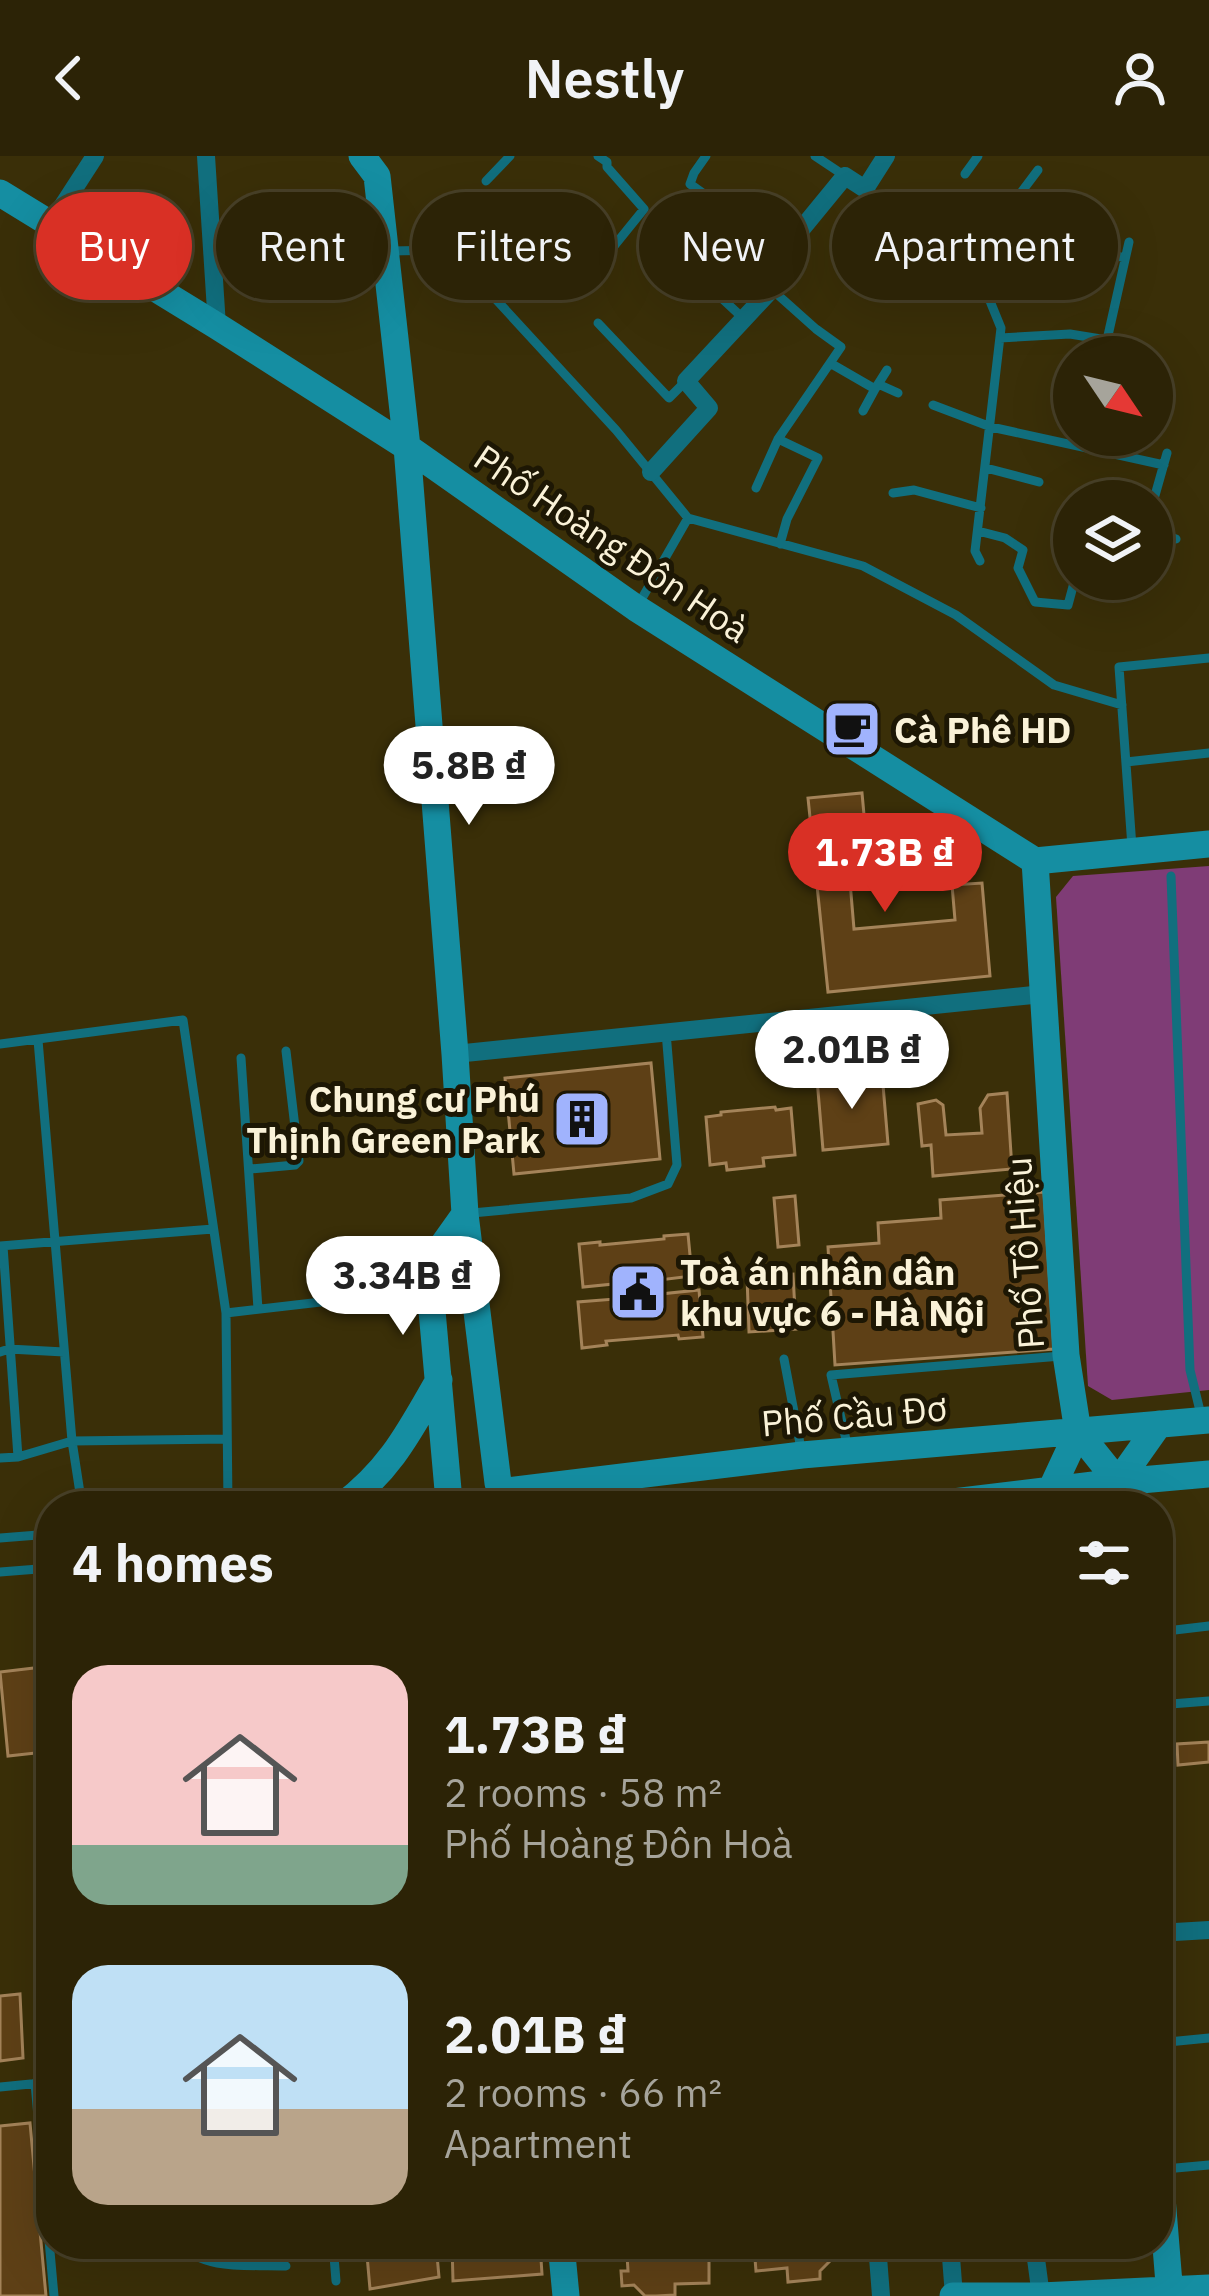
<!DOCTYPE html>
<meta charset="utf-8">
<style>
:root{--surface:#2c2306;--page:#342b10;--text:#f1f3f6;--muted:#a6a49b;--line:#484028;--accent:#d93025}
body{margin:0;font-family:"IBM Plex Sans",sans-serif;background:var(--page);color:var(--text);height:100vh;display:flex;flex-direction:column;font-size:45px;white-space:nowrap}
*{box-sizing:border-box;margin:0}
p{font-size:39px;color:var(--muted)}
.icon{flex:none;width:66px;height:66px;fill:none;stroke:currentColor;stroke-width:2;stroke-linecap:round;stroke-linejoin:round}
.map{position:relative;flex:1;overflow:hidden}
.sheet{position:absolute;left:36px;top:1335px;width:1137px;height:768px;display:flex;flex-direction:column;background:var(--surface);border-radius:48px;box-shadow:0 12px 48px #0002,0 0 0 3px var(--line)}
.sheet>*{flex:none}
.guide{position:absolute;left:36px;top:36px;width:1137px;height:108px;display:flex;gap:24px}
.needle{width:78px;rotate:125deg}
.controls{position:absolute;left:1053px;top:180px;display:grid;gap:24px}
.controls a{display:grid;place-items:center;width:120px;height:120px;border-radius:50%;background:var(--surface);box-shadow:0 12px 48px #0002,0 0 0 3px var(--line);font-size:60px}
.price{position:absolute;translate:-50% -102px;padding:0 27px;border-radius:42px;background:#fff;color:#222;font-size:39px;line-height:78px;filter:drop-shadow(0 3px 6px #0008)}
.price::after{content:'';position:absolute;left:50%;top:72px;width:36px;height:27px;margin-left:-18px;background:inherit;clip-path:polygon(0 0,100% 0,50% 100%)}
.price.on{background:var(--accent);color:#fff}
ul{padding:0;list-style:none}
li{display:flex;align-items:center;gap:36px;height:300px;padding:0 36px}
li span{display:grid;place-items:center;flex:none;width:336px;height:240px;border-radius:36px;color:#555}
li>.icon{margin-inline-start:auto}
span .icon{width:144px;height:144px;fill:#fffc;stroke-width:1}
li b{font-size:51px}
h2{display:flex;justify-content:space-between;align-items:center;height:144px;padding:0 36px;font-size:51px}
.pill{padding:0 42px;border-radius:54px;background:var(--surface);box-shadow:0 12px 48px #0002,0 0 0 3px var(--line);font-size:42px;line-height:108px}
.pill.on{background:var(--accent);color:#fff}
header{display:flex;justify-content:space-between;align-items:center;height:156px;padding:0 36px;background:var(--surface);font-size:54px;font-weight:600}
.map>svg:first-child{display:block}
.green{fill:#7f3c76}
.building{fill:#5e4016;stroke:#a48359;stroke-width:3}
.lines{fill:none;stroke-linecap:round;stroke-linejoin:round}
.lane{stroke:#116f7e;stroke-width:9}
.street{stroke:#116f7e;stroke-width:18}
.secondary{stroke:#158ea2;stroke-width:27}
.labels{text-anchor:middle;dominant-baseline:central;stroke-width:10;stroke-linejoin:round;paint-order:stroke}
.street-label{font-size:36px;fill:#faf2d8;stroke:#1d1704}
.poi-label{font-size:36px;font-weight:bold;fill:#faf2d8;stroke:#1d1704;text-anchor:start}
</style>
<header><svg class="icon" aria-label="back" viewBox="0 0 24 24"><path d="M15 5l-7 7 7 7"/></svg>Nestly<svg class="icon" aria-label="person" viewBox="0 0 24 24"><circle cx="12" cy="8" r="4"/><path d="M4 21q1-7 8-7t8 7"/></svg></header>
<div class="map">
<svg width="1209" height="2140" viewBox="0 0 1209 2140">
<rect width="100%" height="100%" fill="#3a2f08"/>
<path class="green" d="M 1209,710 L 1209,1234 L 1112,1244 L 1088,1230 L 1056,741 L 1073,720 Z"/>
<path class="building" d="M 862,637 L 869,713 L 849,714 L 854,773 L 955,764 L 952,729 L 982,727 L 990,820 L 828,836 L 808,642 Z
M 651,907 L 660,1003 L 514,1018 L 505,922 Z
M 882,917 L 888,988 L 823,994 L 817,923 Z
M 1007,937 L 1012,1013 L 933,1020 L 931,989 L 922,990 L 918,948 L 936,944 L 943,949 L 946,979 L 982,977 L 980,952 L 988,939 Z
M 775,951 L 776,954 L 791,952 L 795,999 L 763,1002 L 764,1010 L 727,1014 L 726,1007 L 710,1009 L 706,961 L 721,959 L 721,956 Z
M 1044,1036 L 1054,1193 L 835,1209 L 828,1091 L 879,1087 L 878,1067 L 941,1062 L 940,1044 Z
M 795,1040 L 799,1089 L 778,1091 L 774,1042 Z
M 688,1078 L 692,1120 L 659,1124 L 660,1138 L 699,1134 L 703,1181 L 679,1183 L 678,1179 L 606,1185 L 607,1189 L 582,1192 L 578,1146 L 616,1143 L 614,1128 L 583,1131 L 579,1088 L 600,1086 L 600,1089 L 664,1083 L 664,1080 Z
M 793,1118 L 796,1173 L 749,1176 L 747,1121 Z
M 51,1510 L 51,1543 L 40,1545 L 45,1596 L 8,1600 L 0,1516 Z
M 1209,1586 L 1209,1606 L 1178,1609 L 1177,1588 Z
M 20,1838 L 23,1902 L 0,1905 L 0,1840 Z
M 30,1967 L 46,2140 L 0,2140 L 0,1970 Z
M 366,2088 L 436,2088 L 439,2121 L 370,2133 Z
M 452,2088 L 540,2088 L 542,2118 L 453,2125 Z
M 633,2088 L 665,2088 L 665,2092 L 675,2101 L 709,2100 L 709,2127 L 675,2128 L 675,2139 L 656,2140 L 645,2140 L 634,2129 L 622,2130 L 621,2115 L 628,2115 L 627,2099 L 634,2098 Z
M 765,2088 L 780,2088 L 781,2102 L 804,2101 L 804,2096 L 795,2088 L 842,2088 L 843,2102 L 833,2102 L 820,2115 L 820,2123 L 788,2126 L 787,2112 L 756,2115 L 754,2090 Z"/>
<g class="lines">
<path class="lane" d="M 706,0 L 694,17 L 690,28 L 704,38 L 701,43 L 721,64
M 815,0 L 845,20
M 965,18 L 978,0
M 486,25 L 510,0
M 865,33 L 879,41 L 918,94 L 943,111 L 962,119 L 990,145 L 1001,172 L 975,395 L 980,405
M 1090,91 L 1124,102
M 391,95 L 443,94 L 456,100 L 616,274 L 688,362 L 863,410 L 956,459 L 1054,529 L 1122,549
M 962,119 L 967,108 L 1038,14
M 589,121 L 644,53 L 607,11 L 607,6 L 598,0
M 701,123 L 744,163
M 598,167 L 669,242 L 686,225
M 1000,182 L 1070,178 L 1107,184 L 1129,86
M 830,207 L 875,233 L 887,214
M 878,228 L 898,237
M 933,249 L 991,271 L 1164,309
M 863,255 L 875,233
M 778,283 L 818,302 L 787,363 L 780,388
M 986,312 L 1039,326
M 756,332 L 778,283 L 841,191 L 816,173 L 769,131
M 893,337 L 914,334 L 981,352
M 1152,350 L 1167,297
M 978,375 L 1005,382 L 1023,394 L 1018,412 L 1035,446 L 1068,449 L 1075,423
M 1152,375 L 1176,383
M 1130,428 L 1131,423
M 637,451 L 688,362
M 1126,606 L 1209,597
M 1132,691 L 1119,511 L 1209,502
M 1171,720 L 1190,1214 L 1201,1259
M 38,884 L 72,1285 L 82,1350
M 0,888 L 183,864 L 226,1157 L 228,1350
M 241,902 L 258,1153
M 250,1013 L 295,1009 L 299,1005 L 286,895
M 472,1057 L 631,1042 L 668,1028 L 677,1009 L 666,876
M 0,1090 L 213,1073
M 3,1090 L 18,1301
M 226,1157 L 425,1134
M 0,1196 L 9,1193 L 64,1196
M 784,1203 L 801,1293
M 847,1288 L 831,1219 L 1061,1200
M 0,1302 L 18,1301 L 72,1285 L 227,1283
M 384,1350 L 443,1344
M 0,1382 L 51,1378
M 0,1416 L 51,1412
M 1158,1476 L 1209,1470
M 1158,1549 L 1209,1545
M 1158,1887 L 1209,1882
M 35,1927 L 54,2140
M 0,1931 L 51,1926
M 1165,2013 L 1209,2009
M 181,2088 C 204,2116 252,2108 286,2110
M 333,2088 L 336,2125"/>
<path class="street" d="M 206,0 L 217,170
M 51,68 L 95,0
M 651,316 L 709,252 L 686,225 L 768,137 L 769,131 L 763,120 L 845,20 L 865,33 L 886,0
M 455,898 L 1043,838
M 1158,1777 L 1209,1774
M 877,2088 L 881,2140
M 950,2088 L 954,2140
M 1034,2088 L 1041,2140"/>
<path class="secondary" d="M 362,0 L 377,20 L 407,291 L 455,898 L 465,1058 L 498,1327
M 0,37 L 217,170 L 407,291 L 636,452 L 1035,705 L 1209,688
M 1035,705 L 1066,1199 L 1078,1276 L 1118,1326
M 1118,1326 L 1159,1268
M 448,1334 L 428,1110 L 465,1058
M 1051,1334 L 1078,1276
M 506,1335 L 802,1299 L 1209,1264
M 342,1350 C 391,1313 409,1276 439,1224
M 920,1350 L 1118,1326 L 1209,1318
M 1158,1992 L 1170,2140
M 561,2088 L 566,2140
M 953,2140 L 1041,2140 L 1209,2132"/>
</g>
<defs>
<g id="cafe-square" transform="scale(3)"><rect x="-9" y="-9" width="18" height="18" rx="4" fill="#a0b3fd" stroke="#1d1704"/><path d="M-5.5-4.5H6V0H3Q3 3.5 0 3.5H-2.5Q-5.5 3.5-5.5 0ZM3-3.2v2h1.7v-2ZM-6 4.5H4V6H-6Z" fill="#111"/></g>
<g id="building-square" transform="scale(3)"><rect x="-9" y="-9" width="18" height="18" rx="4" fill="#a0b3fd" stroke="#1d1704"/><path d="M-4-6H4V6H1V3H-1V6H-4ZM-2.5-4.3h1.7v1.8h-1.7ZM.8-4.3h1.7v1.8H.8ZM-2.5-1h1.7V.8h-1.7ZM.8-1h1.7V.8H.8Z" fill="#111"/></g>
<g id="civic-square" transform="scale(3)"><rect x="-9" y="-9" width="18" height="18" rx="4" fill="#a0b3fd" stroke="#1d1704"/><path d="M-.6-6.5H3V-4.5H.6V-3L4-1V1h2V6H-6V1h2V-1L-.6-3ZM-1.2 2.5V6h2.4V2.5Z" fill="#111"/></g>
</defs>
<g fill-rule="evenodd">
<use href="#cafe-square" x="852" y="573"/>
<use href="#building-square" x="582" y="963"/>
<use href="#civic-square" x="638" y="1136"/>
</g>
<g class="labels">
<g class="street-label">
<text transform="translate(612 387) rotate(34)">Phố Hoàng Đôn Hoà</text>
<text transform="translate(1024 1097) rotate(-94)">Phố Tô Hiệu</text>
<text transform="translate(854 1259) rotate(-5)">Phố Cầu Đơ</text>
</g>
<g class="poi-label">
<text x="894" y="573">Cà Phê HD</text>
<text x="540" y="942" text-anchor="end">Chung cư Phú<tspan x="540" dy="41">Thịnh Green Park</tspan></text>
<text x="680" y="1115">Toà án nhân dân<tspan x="680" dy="41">khu vực 6 - Hà Nội</tspan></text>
</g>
</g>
</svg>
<div class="controls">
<a><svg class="needle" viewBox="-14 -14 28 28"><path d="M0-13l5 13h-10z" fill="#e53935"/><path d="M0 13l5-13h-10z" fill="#a6a49b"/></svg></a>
<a><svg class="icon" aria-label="layers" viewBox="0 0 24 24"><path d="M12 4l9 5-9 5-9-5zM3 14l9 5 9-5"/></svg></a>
</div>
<b class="price" style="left:469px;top:672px">5.8B ₫</b>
<b class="price on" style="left:885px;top:759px">1.73B ₫</b>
<b class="price" style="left:852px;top:956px">2.01B ₫</b>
<b class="price" style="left:403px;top:1182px">3.34B ₫</b>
<div class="guide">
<a class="pill on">Buy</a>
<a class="pill">Rent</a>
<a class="pill">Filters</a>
<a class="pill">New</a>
<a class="pill">Apartment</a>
</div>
<section class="sheet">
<h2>4 homes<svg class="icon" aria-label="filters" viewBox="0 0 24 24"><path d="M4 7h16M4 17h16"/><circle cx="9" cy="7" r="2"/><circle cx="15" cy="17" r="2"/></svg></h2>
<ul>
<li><span style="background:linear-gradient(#f6c9c9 75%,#7fa58c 0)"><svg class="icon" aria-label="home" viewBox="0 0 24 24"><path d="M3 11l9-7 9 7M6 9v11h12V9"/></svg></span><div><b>1.73B ₫</b><p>2 rooms · 58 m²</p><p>Phố Hoàng Đôn Hoà</p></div></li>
<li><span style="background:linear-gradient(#bfe0f5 60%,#b9a48a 0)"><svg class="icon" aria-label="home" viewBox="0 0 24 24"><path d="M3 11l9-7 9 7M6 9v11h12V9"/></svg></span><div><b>2.01B ₫</b><p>2 rooms · 66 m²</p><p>Apartment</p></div></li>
</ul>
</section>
</div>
